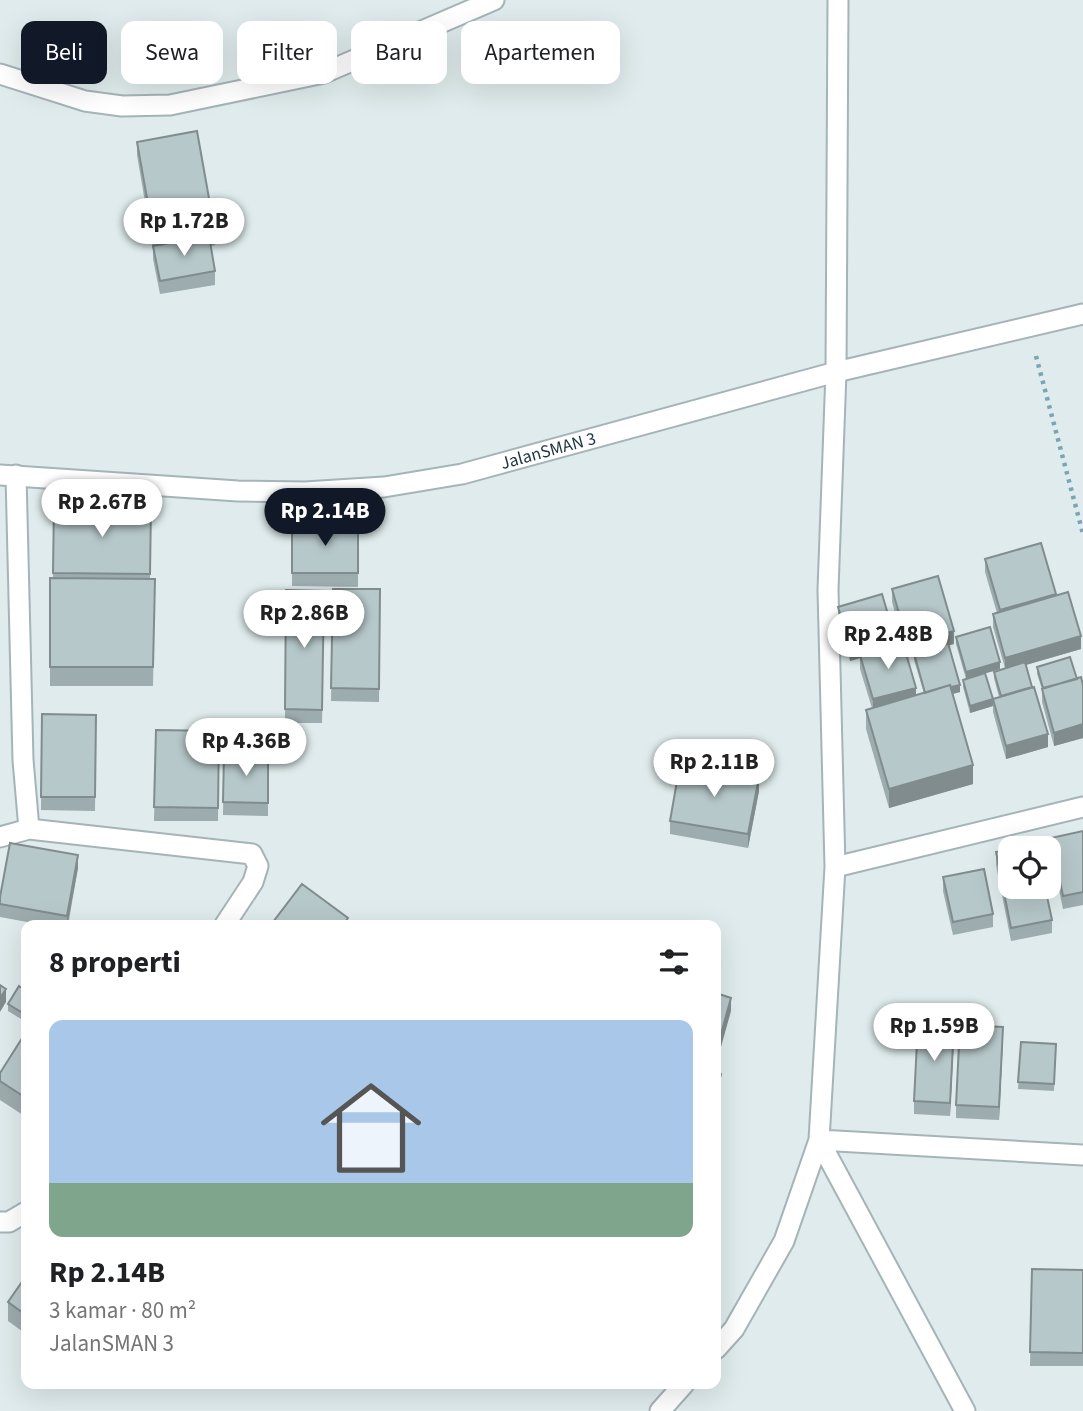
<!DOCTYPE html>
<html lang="id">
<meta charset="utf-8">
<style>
:root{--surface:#fff;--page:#f6f6f6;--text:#202124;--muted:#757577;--line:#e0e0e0;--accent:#111827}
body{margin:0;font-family:"Source Sans 3",sans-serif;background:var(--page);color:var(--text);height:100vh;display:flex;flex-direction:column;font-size:26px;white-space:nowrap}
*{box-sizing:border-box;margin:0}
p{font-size:23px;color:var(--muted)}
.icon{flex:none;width:38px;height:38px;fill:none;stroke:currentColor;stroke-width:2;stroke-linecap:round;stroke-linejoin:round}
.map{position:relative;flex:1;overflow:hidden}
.sheet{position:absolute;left:21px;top:920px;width:700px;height:469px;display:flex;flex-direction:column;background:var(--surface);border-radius:14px;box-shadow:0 7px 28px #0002}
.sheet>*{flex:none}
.top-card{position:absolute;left:21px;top:21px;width:700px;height:63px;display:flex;gap:14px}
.buttons{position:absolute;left:998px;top:836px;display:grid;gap:14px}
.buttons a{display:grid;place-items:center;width:63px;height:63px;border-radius:14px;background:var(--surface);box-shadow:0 7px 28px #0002;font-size:35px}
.price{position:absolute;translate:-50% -60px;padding:0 16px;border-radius:24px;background:#fff;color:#222;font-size:23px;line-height:46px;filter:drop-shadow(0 2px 4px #0008)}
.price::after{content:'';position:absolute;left:50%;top:42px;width:21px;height:16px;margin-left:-10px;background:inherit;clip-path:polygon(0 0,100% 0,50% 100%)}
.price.on{background:var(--accent);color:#fff}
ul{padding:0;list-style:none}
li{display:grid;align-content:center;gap:14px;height:371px;padding:0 28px}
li+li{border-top:2px solid var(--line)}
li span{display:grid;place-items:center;height:217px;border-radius:14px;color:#555}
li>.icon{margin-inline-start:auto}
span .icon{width:126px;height:126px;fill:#fffc;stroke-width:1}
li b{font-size:30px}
h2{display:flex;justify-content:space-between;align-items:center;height:84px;padding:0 28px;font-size:30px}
.pill{padding:0 24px;border-radius:14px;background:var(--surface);box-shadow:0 7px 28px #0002;font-size:24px;line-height:63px}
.pill.on{background:var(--accent);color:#fff}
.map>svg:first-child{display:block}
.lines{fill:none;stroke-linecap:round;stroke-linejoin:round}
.minor-casing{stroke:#a5b4b8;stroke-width:23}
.tertiary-casing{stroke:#a5b4b8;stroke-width:23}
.path{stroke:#7ba5b4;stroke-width:4.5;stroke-dasharray:3.5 5;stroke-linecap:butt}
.minor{stroke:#fff;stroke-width:19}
.tertiary{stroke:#fff;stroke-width:19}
.wall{fill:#9dacae}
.shaded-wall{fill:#808c8d}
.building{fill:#b7c8ca;stroke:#808c8d;stroke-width:2}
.labels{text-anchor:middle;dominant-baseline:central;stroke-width:7;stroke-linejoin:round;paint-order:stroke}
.street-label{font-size:18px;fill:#1e353f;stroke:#f0f8f9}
</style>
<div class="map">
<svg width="1083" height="1411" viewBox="0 0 1083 1411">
<rect width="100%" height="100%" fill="#dfebec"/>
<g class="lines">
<g class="minor-casing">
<path id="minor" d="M 0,74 L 85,101 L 122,106 L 170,105 L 324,73 L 494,0
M 16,475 L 23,760 L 29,829
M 0,837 L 29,829 L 252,854 L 258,866 L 253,882 L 224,926
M 835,867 L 1083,807
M 819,1140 L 965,1411
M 819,1140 L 1083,1155
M 0,1222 L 9,1222 L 26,1212
M 716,1349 L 734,1329 L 784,1241 L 819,1140 L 835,867 L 828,590 L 836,372 L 838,0
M 660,1411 L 684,1384"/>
</g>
<g class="tertiary-casing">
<g id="tertiary">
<path id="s1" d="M 0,475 L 238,491 L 305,492 L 384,487 L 462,474 L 836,372 L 1083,314"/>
</g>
</g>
<path class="path" d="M 1036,356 L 1083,534"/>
<use href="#minor" class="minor"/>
<use href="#tertiary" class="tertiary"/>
</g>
<path class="wall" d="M 137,142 L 215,232 L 215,245 L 210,246 L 215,271 L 215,285 L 160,294 L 153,259 L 153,249 L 137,155 Z
M 54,504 L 151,505 L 150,579 L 155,579 L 153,686 L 50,686 L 50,578 L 53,578 Z
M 292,523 L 358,524 L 358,587 L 292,586 Z
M 985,559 L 1056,595 L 1081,649 L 1026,665 L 1048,747 L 1006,759 L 993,712 L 993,706 L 970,713 L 963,687 L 963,680 L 993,699 L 999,697 L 994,678 L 994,672 L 1005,668 L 993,627 L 993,614 L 997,613 L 985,572 Z
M 333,589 L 380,589 L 379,702 L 331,701 Z
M 892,589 L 954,644 L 949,645 L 960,692 L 952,694 L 973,784 L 889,808 L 866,729 L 866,710 L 872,708 L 860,669 L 860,658 L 850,661 L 838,620 L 838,607 L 894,646 L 916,695 L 924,693 L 914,660 L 914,655 L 908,657 L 892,602 Z
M 286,590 L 324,591 L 322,723 L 285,723 Z
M 956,637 L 1000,669 L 966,679 L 956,644 Z
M 1037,667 L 1077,678 L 1083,685 L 1083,738 L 1054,746 L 1042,702 L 1042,689 L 1037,674 Z
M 42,714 L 96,715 L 95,811 L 41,810 Z
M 156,730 L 219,731 L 218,821 L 154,821 Z
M 224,752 L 268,753 L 268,816 L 223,815 Z
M 759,791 L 748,848 L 670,834 L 670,821 Z
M 1083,831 L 1083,905 L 1063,909 L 1051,851 L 1051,838 Z
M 996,852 L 1052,920 L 1052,933 L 1011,941 L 996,865 Z
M 78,868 L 68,926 L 49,926 L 0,917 L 0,897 Z
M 943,877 L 993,914 L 993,927 L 953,935 L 943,891 Z
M 26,991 L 26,1022 L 8,1011 L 8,1004 Z
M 26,1032 L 26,1117 L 0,1100 L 0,1073 Z
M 954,1037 L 950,1116 L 914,1114 L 914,1101 Z
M 1003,1040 L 999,1120 L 956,1118 L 956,1105 Z
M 1021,1042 L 1056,1044 L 1054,1091 L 1018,1089 Z
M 1032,1269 L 1083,1270 L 1083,1366 L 1030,1366 Z
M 26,1276 L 26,1334 L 8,1321 L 8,1302 Z"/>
<path class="shaded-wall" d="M 1056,594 L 1056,607 L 1000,623 L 1000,610 Z
M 954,631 L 954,644 L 908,657 L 908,644 Z
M 894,635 L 894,648 L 850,661 L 850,647 Z
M 1081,636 L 1081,649 L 1005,671 L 1005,658 Z
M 1000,662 L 1000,669 L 966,679 L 966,672 Z
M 960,685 L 960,692 L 926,701 L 926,694 Z
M 916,688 L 916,701 L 873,713 L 873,699 Z
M 993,699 L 993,706 L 970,713 L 970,706 Z
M 1083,724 L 1083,738 L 1054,746 L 1054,733 Z
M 1048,734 L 1048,747 L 1006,759 L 1006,746 Z
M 973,765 L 973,784 L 889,808 L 889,789 Z
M 759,777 L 759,791 L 748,848 L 748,834 Z
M 78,855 L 78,868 L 67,926 L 67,916 Z
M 348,918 L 348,926 L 342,926 Z
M 6,989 L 6,1002 L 0,1012 L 0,998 Z
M 731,998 L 731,1011 L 716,1065 L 716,1052 Z
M 954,1024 L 954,1037 L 950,1116 L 950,1103 Z
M 1003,1027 L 1003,1040 L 999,1120 L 999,1107 Z
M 721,1074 L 721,1087 L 716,1106 L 716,1093 Z"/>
<path class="building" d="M 197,131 L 215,232 L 155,243 L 137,142 Z
M 209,236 L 215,271 L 160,281 L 153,246 Z
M 54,504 L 151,505 L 150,574 L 53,573 Z
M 292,523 L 358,524 L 358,573 L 292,573 Z
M 1041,543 L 1056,594 L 1000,610 L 985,559 Z
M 938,576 L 954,631 L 908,644 L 892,589 Z
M 50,578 L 155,579 L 153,667 L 50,667 Z
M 333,589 L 380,589 L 379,689 L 331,688 Z
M 286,590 L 324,591 L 322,710 L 285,709 Z
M 1068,592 L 1081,636 L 1005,658 L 993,614 Z
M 882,594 L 894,635 L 850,647 L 838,607 Z
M 990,627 L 1000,662 L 966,672 L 956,637 Z
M 903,643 L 916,688 L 873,699 L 860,655 Z
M 948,643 L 960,685 L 951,687 L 950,685 L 925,693 L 914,653 Z
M 1070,657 L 1077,679 L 1043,688 L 1037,667 Z
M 1025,662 L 1032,687 L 1001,696 L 994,672 Z
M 985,673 L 993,699 L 970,706 L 963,680 Z
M 1081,677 L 1083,685 L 1083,724 L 1054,733 L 1042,689 Z
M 950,685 L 973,765 L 889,789 L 866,710 Z
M 1034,687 L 1048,734 L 1006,746 L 993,699 Z
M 42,714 L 96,715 L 95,797 L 41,797 Z
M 156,730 L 219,731 L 218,808 L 154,807 Z
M 224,752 L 268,753 L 268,803 L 223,802 Z
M 680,764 L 759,777 L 748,834 L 670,821 Z
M 1083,831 L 1083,892 L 1063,896 L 1051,838 Z
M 10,843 L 78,855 L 67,916 L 0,904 L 0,897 Z
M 1036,843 L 1037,849 L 1011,849 Z
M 1010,849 L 1010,887 L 1045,887 L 1052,920 L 1011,928 L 996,852 Z
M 984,869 L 993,914 L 953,922 L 943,877 Z
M 302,884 L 348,918 L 342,926 L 270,926 Z
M 0,985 L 6,989 L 0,998 Z
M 19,986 L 26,991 L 26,1015 L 8,1004 Z
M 716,993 L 731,998 L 716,1052 Z
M 918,1022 L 954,1024 L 950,1103 L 914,1101 Z
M 960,1025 L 1003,1027 L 999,1107 L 956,1105 Z
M 26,1032 L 26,1098 L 0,1081 L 0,1073 Z
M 1021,1042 L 1056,1044 L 1054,1084 L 1018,1082 Z
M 716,1072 L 721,1074 L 716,1093 Z
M 1032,1269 L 1083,1270 L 1083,1353 L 1030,1352 Z
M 26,1276 L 26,1315 L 8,1302 Z"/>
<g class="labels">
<g class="street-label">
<text stroke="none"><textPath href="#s1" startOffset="553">JalanSMAN 3</textPath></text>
</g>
</g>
</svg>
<div class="buttons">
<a><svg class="icon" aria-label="locate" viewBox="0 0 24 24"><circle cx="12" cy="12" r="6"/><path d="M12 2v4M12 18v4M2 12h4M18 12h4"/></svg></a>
</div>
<b class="price" style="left:184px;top:258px">Rp 1.72B</b>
<b class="price" style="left:102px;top:539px">Rp 2.67B</b>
<b class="price on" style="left:325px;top:548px">Rp 2.14B</b>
<b class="price" style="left:304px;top:650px">Rp 2.86B</b>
<b class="price" style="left:888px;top:671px">Rp 2.48B</b>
<b class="price" style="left:246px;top:778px">Rp 4.36B</b>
<b class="price" style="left:714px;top:799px">Rp 2.11B</b>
<b class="price" style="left:934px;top:1063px">Rp 1.59B</b>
<div class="top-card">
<a class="pill on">Beli</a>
<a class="pill">Sewa</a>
<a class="pill">Filter</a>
<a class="pill">Baru</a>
<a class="pill">Apartemen</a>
</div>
<section class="sheet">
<h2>8 properti<svg class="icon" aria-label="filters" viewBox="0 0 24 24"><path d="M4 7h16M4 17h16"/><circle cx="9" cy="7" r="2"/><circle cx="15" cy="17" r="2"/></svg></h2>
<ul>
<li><span style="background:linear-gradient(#a9c7e8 75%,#7fa58c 0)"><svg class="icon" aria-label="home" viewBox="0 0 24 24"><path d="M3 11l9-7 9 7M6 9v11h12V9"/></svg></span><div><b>Rp 2.14B</b><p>3 kamar · 80 m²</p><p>JalanSMAN 3</p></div></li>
</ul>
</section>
</div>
